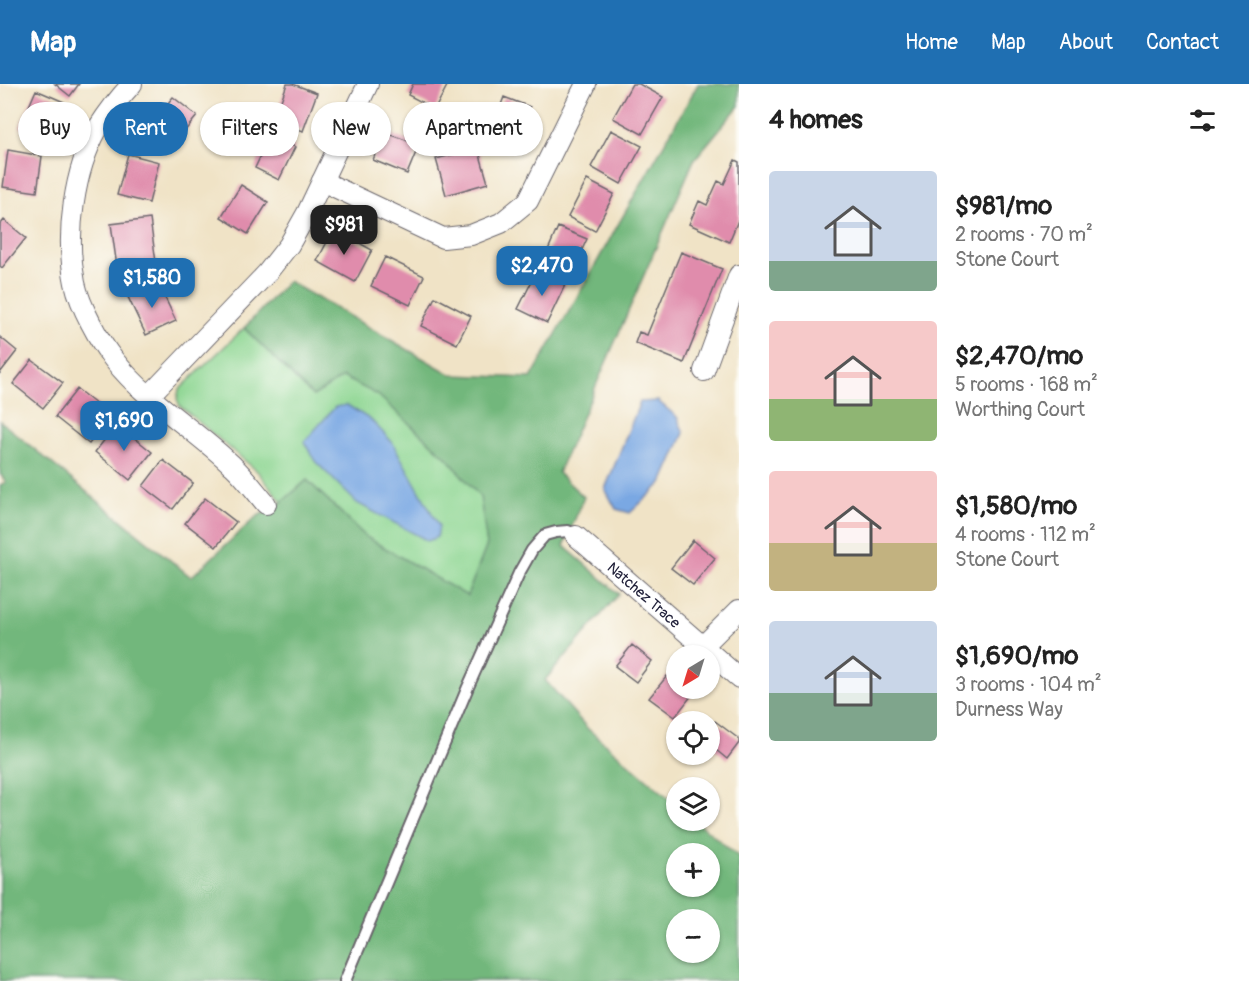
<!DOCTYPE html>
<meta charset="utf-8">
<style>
:root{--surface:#fff;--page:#f6f6f6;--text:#222;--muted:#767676;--accent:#1f6fb2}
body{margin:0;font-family:Pangolin,sans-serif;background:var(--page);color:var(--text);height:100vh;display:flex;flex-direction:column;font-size:22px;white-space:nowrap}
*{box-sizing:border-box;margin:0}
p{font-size:20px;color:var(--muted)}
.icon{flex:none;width:33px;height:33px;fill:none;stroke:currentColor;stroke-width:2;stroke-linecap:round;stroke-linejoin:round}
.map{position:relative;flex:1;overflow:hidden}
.panel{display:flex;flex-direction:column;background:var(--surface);width:510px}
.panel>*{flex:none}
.hud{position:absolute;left:18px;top:18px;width:570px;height:54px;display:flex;gap:12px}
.needle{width:39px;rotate:218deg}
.tools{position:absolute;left:666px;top:561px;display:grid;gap:12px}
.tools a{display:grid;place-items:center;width:54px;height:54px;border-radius:50%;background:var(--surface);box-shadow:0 2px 4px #0004;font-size:30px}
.price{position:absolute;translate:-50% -51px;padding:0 14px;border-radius:12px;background:var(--accent);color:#fff;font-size:20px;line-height:39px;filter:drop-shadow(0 2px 3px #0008)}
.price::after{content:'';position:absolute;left:50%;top:36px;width:18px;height:14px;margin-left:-9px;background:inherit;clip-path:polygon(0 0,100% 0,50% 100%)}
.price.active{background:#222;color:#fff}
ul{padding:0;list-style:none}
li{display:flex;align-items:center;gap:18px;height:150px;padding:0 30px}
li span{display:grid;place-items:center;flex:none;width:168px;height:120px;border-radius:6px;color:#555}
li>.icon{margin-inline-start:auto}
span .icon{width:72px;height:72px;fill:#fffc;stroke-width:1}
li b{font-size:26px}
h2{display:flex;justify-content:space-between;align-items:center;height:72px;padding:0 30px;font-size:26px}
.tag{padding:0 21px;border-radius:27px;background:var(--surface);box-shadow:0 2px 4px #0004;font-size:21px;line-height:54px}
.tag.active{background:var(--accent);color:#fff}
header{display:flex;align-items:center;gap:36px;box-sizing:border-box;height:84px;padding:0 30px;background:var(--accent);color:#fff}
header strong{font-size:28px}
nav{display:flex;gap:33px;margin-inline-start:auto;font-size:21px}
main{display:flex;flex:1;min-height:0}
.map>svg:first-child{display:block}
.green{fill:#8dd692;stroke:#587c66;stroke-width:1.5}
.forest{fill:#72b77c;stroke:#4a6c5c;stroke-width:1.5;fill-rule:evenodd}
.water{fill:#7aa8e3;stroke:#4e658f;stroke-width:1.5}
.building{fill:#e08cac}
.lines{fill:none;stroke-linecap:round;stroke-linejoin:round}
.service-casing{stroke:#6a666c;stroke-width:14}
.minor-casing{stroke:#6a666c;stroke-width:22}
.service{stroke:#fff;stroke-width:10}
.minor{stroke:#fff;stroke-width:20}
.labels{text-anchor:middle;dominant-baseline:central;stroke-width:6;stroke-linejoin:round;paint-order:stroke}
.street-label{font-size:15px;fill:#22223b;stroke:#fdfcf7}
</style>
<header>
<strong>Map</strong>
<nav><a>Home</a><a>Map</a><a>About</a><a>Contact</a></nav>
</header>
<main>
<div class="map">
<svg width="739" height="897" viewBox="0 0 739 897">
<rect width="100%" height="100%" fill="#fdfcf7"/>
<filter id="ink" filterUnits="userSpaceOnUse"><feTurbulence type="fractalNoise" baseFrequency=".0167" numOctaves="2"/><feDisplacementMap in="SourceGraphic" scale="12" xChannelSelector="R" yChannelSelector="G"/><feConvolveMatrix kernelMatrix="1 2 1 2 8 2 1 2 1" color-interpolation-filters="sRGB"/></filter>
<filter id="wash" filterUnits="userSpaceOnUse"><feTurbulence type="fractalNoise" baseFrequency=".008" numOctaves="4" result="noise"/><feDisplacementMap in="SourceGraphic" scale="24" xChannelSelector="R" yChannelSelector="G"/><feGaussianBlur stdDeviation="1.35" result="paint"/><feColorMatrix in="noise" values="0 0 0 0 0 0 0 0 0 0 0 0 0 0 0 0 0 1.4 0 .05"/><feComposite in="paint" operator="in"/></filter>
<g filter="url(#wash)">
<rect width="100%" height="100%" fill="#f0e3c6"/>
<path class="green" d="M 244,244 L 313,312 L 343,293 L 378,311 L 447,374 L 481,413 L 487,461 L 467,512 L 366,453 L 307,396 L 282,418 L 257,387 L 180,322 L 177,315 L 179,306 Z"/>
<path class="forest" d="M 698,0 L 739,0 L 739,22 L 694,76 L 558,389 L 584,413 L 564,462 L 619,510 L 545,596 L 588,645 L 676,720 L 676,736 L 696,737 L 739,773 L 739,897 L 0,897 L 0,401 L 6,398 L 0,390 L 0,337 L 191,493 L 256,433 L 282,418 L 307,396 L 366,453 L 467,512 L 487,461 L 480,413 L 447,374 L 378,311 L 343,293 L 313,312 L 244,244 L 288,197 L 452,291 L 531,294 ZM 676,770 L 710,770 L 710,802 L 676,802 ZM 676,836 L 710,836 L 710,868 L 676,868 Z"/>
<path class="water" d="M 658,317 L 677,333 L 684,349 L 662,399 L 630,429 L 616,425 L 605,405 L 640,318 Z
M 347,321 L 371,336 L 392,358 L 439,442 L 437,453 L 428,457 L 357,419 L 315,377 L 304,358 L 335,323 Z"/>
<g id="blocks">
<path class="building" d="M 55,0 L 79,0 L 70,12 Z
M 287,0 L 293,0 L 317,9 L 303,47 L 274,36 Z
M 413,0 L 448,0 L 435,25 L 408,11 Z
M 632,0 L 639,0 L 663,13 L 642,50 L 613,34 Z
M 36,6 L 64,18 L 48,55 L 20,43 Z
M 173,13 L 197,32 L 170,65 L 146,45 Z
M 504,13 L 530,23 L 515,63 L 489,52 Z
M 611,46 L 642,62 L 621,100 L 591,83 Z
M 384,48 L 419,61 L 407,90 L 373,76 Z
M 271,50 L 295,63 L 279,96 L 255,84 Z
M 478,64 L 488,99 L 446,111 L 436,75 Z
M 8,66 L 42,72 L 37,108 L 3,103 Z
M 128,70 L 159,78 L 149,119 L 117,111 Z
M 735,76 L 739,78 L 739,134 L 729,158 L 689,140 L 699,117 L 707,121 L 718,97 L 724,100 Z
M 587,96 L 614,110 L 595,147 L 568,133 Z
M 241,101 L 268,118 L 248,150 L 221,133 Z
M 150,135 L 156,178 L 117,183 L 111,140 Z
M 4,136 L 26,154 L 2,184 L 0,182 L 0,141 Z
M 558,143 L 587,155 L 570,192 L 542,180 Z
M 334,145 L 372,166 L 355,198 L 317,177 Z
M 681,168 L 722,185 L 684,279 L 635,259 L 639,248 L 647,251 Z
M 385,173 L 424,192 L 410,221 L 371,202 Z
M 537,187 L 565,201 L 547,239 L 518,225 Z
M 158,199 L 176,237 L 146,251 L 128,213 Z
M 435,213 L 471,232 L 457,260 L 421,242 Z
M 0,253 L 17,267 L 0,289 Z
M 32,276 L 63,299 L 43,324 L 13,300 Z
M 77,305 L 111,332 L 89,360 L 55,333 Z
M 117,340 L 152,368 L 130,396 L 95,368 Z
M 163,376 L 193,399 L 173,425 L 143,402 Z
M 205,414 L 236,438 L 216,463 L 185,439 Z
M 693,456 L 715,474 L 693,501 L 671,484 Z
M 632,561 L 652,577 L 636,598 L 615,582 Z
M 667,592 L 676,599 L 676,604 L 683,604 L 692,611 L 675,633 L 649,614 Z
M 715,637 L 739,655 L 739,659 L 727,675 L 710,661 L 710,644 Z"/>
</g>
</g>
<g filter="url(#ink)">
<use href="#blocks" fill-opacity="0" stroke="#6a666c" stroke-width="1.5"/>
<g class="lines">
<g class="service-casing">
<path id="service" d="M 345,897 L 468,603 L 519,489 L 532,466 L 545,451 L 556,448 L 568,447 L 576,452"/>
</g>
<g class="minor-casing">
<g id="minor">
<path d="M 132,0 C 119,14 108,28 98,44 C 74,86 65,151 75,199 C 80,222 99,257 114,276 C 147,318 195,345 233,382 C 245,393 255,407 266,420"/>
<path d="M 322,97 L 443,154 L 471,151 L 501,139 L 528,117 L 586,0"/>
<path d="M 704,287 L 739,191"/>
<path d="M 149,312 L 267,189 L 289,161 L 307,129 L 368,0"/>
<path id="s1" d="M 576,452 L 739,594"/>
<path d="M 703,562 L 739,526"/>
</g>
</g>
<use href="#service" class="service"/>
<use href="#minor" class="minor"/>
</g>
</g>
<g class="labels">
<g class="street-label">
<text stroke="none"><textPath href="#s1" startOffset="90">Natchez Trace</textPath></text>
</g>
</g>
</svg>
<div class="tools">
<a><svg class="needle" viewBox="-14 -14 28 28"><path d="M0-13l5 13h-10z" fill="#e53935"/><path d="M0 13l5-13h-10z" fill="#767676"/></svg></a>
<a><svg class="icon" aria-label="locate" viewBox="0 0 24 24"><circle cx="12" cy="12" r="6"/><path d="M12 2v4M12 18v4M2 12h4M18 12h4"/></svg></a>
<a><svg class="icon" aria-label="layers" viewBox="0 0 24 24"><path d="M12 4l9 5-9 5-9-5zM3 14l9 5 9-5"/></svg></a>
<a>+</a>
<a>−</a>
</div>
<b class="price active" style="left:344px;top:172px">$981</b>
<b class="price" style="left:542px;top:213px">$2,470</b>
<b class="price" style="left:152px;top:225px">$1,580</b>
<b class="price" style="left:124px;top:368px">$1,690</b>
<div class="hud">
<a class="tag">Buy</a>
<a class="tag active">Rent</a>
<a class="tag">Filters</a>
<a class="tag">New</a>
<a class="tag">Apartment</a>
</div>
</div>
<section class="panel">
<h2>4 homes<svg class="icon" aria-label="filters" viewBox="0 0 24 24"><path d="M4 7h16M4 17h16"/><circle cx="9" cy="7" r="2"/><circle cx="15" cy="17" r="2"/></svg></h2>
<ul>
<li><span style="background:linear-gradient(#c9d6e8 75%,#7fa58c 0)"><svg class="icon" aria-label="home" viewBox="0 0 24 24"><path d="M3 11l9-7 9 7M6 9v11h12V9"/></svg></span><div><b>$981/mo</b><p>2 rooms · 70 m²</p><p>Stone Court</p></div></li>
<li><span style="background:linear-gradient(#f6c9c9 65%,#8fb573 0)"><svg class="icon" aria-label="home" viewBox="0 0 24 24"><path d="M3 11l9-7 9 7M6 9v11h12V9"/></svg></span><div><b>$2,470/mo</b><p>5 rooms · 168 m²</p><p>Worthing Court</p></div></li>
<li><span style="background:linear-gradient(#f6c9c9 60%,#c2b280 0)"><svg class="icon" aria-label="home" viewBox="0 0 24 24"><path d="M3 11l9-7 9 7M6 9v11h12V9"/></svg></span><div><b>$1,580/mo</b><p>4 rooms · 112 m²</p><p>Stone Court</p></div></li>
<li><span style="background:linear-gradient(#c9d6e8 60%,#7fa58c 0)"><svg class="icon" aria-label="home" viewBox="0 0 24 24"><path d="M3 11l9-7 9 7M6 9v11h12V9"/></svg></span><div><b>$1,690/mo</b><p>3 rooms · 104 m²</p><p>Durness Way</p></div></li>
</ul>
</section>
</main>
